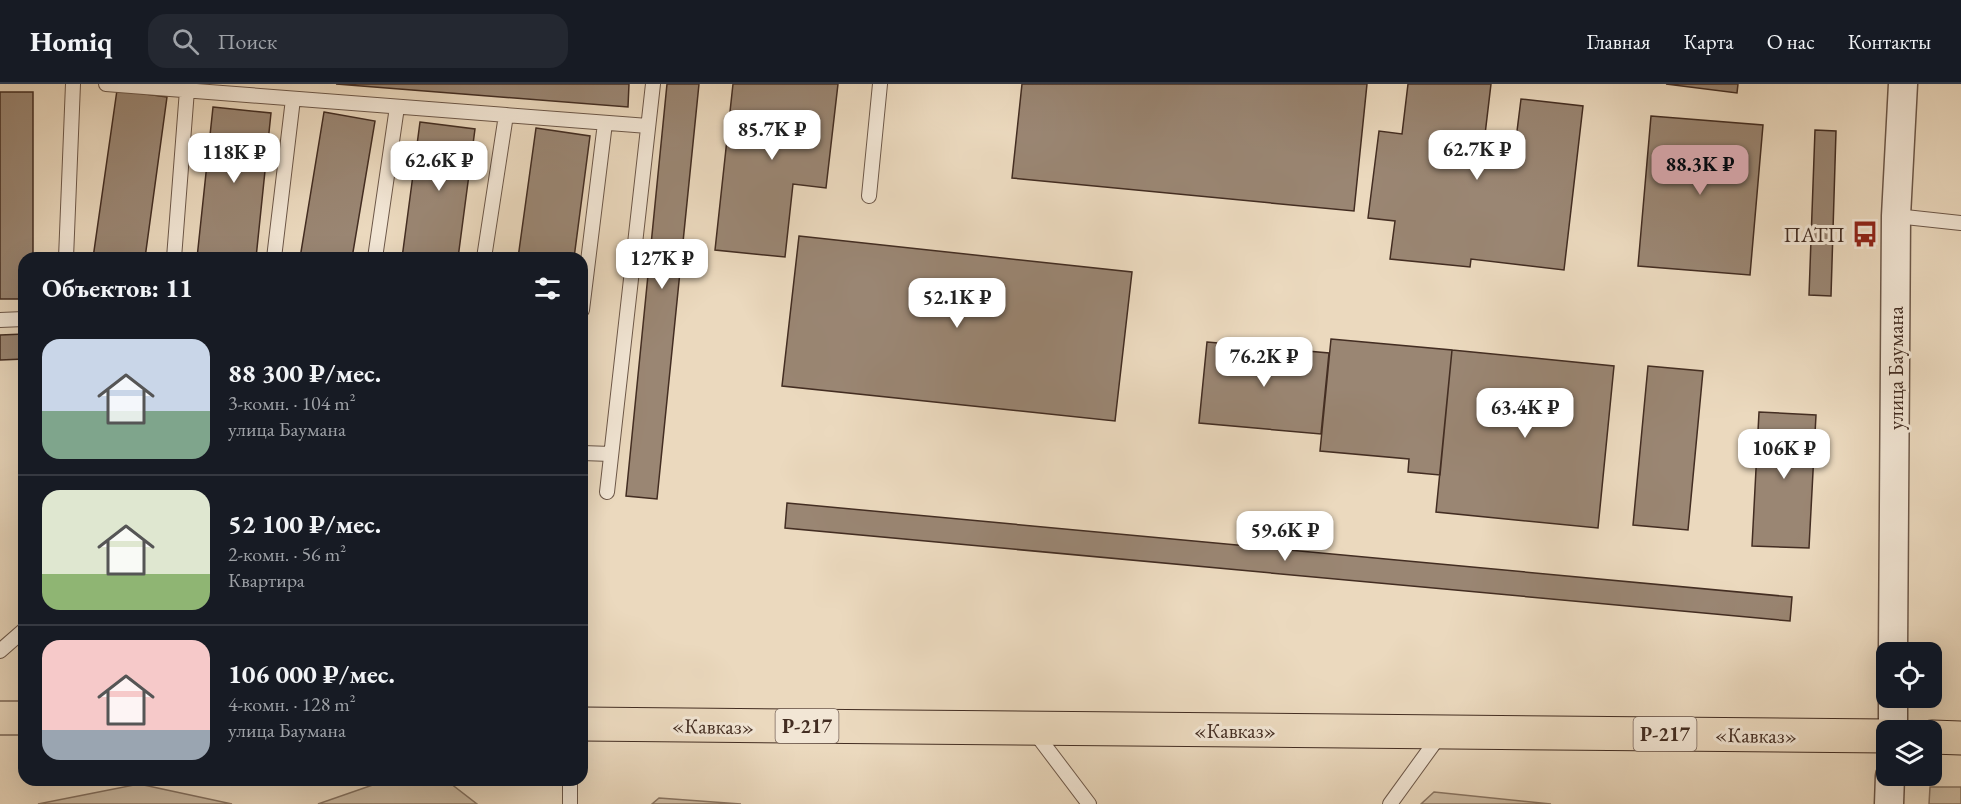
<!DOCTYPE html>
<html lang="ru">
<meta charset="utf-8">
<style>
:root{--surface:#171b24;--page:#242831;--text:#f1f3f6;--muted:#9ea1a6;--line:#363941;--accent:#c59692}
body{margin:0;font-family:"EB Garamond",serif;background:var(--page);color:var(--text);height:100vh;display:flex;flex-direction:column;font-size:22px;white-space:nowrap}
*{box-sizing:border-box;margin:0}
p{font-size:20px;color:var(--muted)}
.icon{flex:none;width:33px;height:33px;fill:none;stroke:currentColor;stroke-width:2;stroke-linecap:round;stroke-linejoin:round}
.map{position:relative;flex:1;overflow:hidden}
.drawer{position:absolute;left:18px;top:168px;width:570px;height:534px;display:flex;flex-direction:column;background:var(--surface);border-radius:18px;box-shadow:0 6px 24px #0002}
.drawer>*{flex:none}
.controls{position:absolute;left:1876px;top:558px;display:grid;gap:12px}
.controls a{display:grid;place-items:center;width:66px;height:66px;border-radius:12px;background:var(--surface);box-shadow:0 6px 24px #0002;font-size:30px}
.price{position:absolute;translate:-50% -51px;padding:0 14px;border-radius:12px;background:#fff;color:#222;font-size:20px;line-height:39px;filter:drop-shadow(0 2px 3px #0008)}
.price::after{content:'';position:absolute;left:50%;top:36px;width:18px;height:14px;margin-left:-9px;background:inherit;clip-path:polygon(0 0,100% 0,50% 100%)}
.price.current{background:var(--accent);color:#111}
ul{padding:0;list-style:none}
li{display:flex;align-items:center;gap:18px;height:150px;padding:0 24px}
li+li{border-top:2px solid var(--line)}
li span{display:grid;place-items:center;flex:none;width:168px;height:120px;border-radius:18px;color:#555}
li>.icon{margin-inline-start:auto}
span .icon{width:72px;height:72px;fill:#fffc;stroke-width:1}
li b{font-size:26px}
h2{display:flex;justify-content:space-between;align-items:center;height:72px;padding:0 24px;font-size:26px}
header{display:flex;align-items:center;gap:36px;box-sizing:border-box;height:84px;padding:0 30px;background:var(--surface);border-bottom:2px solid var(--line)}
header strong{font-size:28px}
nav{display:flex;gap:33px;margin-inline-start:auto;font-size:21px}
.search{width:420px;height:54px;background:var(--page);display:flex;align-items:center;gap:15px;box-sizing:border-box;padding:0 21px;border-radius:18px;color:var(--muted);font-size:22px}
.map>svg:first-child{display:block}
.green{fill:#cebca3;stroke:#887462;stroke-width:1.5}
.building{fill:#9a8673;stroke:#432d22;stroke-width:1.5}
.lines{fill:none;stroke-linecap:round;stroke-linejoin:round}
.service-casing{stroke:#6d5849;stroke-width:16}
.minor-casing{stroke:#6d5849;stroke-width:31}
.trunk-casing{stroke:#432d22;stroke-width:35}
.service{stroke:#f2e6d5;stroke-width:14}
.minor{stroke:#f2e6d5;stroke-width:28}
.trunk{stroke:#ebd9be;stroke-width:33}
.labels{text-anchor:middle;dominant-baseline:central;stroke-width:6;stroke-linejoin:round;paint-order:stroke}
.shield{fill:#f2e6d5;stroke:#786458;stroke-width:1.5}
.shield-label{font-size:20px;font-weight:bold;fill:#432d22}
.poi-label{font-size:21px;fill:#432d22;stroke:#f2e6d5;text-anchor:end}
.street-label{font-size:21px;fill:#432d22;stroke:#f2e6d5}
</style>
<header>
<strong>Homiq</strong>
<div class="search"><svg class="icon" aria-label="search" viewBox="0 0 24 24"><circle cx="10" cy="10" r="6"/><path d="M15 15l6 6"/></svg>Поиск</div>
<nav><a>Главная</a><a>Карта</a><a>О нас</a><a>Контакты</a></nav>
</header>
<div class="map">
<svg width="1961" height="720" viewBox="0 0 1961 720">
<rect width="100%" height="100%" fill="#ebd9be"/>
<filter id="stains"><feTurbulence type="fractalNoise" baseFrequency=".00333" numOctaves="4"/><feColorMatrix values="0 0 0 0 .2 0 0 0 0 .09 0 0 0 0 .02 0 0 0 .5 -.17"/></filter>
<radialGradient id="worn" r=".72"><stop offset=".6" stop-color="#630" stop-opacity="0"/><stop offset="1" stop-color="#630" stop-opacity=".3"/></radialGradient>
<path class="green" d="M 387,696 L 446,696 L 477,720 L 318,720 Z
M 139,700 L 232,720 L 38,720 Z
M 1930,703 L 1961,703 L 1961,720 L 1929,720 Z
M 1434,708 L 1551,720 L 1421,720 Z
M 659,714 L 741,720 L 652,720 Z"/>
<path class="building" d="M 336,0 L 629,0 L 628,23 Z
M 667,0 L 699,0 L 657,415 L 626,412 Z
M 733,0 L 838,0 L 826,104 L 793,100 L 785,173 L 715,166 Z
M 1022,0 L 1367,0 L 1354,127 L 1012,94 Z
M 1408,0 L 1491,0 L 1484,59 L 1515,63 L 1521,15 L 1583,22 L 1564,186 L 1471,175 L 1470,183 L 1390,175 L 1395,137 L 1368,134 L 1379,47 L 1402,50 Z
M 1666,0 L 1738,0 L 1737,9 Z
M 117,6 L 167,13 L 145,174 L 93,174 Z
M 0,8 L 33,8 L 33,174 L 24,174 L 24,215 L 0,215 Z
M 213,23 L 271,29 L 256,174 L 197,174 Z
M 324,28 L 375,37 L 352,174 L 300,174 Z
M 1651,32 L 1763,41 L 1750,191 L 1638,182 Z
M 420,38 L 475,45 L 458,174 L 402,174 Z
M 536,44 L 590,52 L 574,174 L 518,174 Z
M 1815,46 L 1836,47 L 1831,212 L 1809,211 Z
M 799,152 L 1132,188 L 1115,337 L 782,302 Z
M 24,250 L 24,275 L 0,276 L 0,251 Z
M 1331,255 L 1452,266 L 1440,391 L 1408,388 L 1409,375 L 1320,367 Z
M 1207,258 L 1329,269 L 1321,350 L 1199,339 Z
M 1452,266 L 1614,282 L 1598,444 L 1436,428 Z
M 1648,282 L 1703,287 L 1688,446 L 1633,441 Z
M 1759,328 L 1816,331 L 1809,464 L 1752,462 Z
M 787,419 L 1792,513 L 1790,537 L 785,444 Z"/>
<g class="lines">
<g class="service-casing">
<path id="service" d="M 106,0 L 648,42
M 869,112 L 880,0
M 1896,132 L 1961,139
M 66,174 L 73,0
M 174,174 L 187,6
M 274,174 L 293,15
M 375,174 L 397,23
M 484,174 L 506,31
M 582,226 L 605,39
M 0,236 L 24,235
M 582,369 L 611,370
M 607,408 L 653,0
M 0,567 L 24,546
M 1033,646 L 1089,720
M 570,720 L 570,696
M 1390,720 L 1440,651"/>
</g>
<g class="minor-casing">
<path id="minor" d="M 1893,568 L 1896,132 L 1903,0
M 1893,646 L 1893,614
M 1889,720 L 1890,692"/>
</g>
<g class="trunk-casing">
<path id="trunk" d="M 0,634 L 24,634
M 582,640 L 1887,652
M 1932,653 L 1961,654"/>
</g>
<use href="#service" class="service"/>
<use href="#minor" class="minor"/>
<use href="#trunk" class="trunk"/>
</g>
<defs>
<g id="bus-bare" transform="scale(2.07)"><path d="M-5-6H5V4H4V6H2V4H-2V6H-4V4H-5ZM-3.5-4V0h7V-4ZM-3.5 1.2v1.5H-2V1.2ZM2 1.2v1.5H3.5V1.2Z" fill="#8f2418" stroke="#f2e6d5" stroke-width="2.5" paint-order="stroke"/></g>
</defs>
<g fill-rule="evenodd">
<use href="#bus-bare" x="1865" y="150"/>
</g>
<g class="labels">
<g class="shield">
<rect x="775.5" y="625" width="63" height="34" rx="4.5"/>
<rect x="1633.5" y="633" width="63" height="34" rx="4.5"/>
</g>
<g class="shield-label">
<text x="807" y="642">Р-217</text>
<text x="1665" y="650">Р-217</text>
</g>
<g class="poi-label">
<text x="1845" y="150">ПАТП</text>
</g>
<g class="street-label">
<text transform="translate(1895 284) rotate(-90)">улица Баумана</text>
<text transform="translate(713 642) rotate(1)">«Кавказ»</text>
<text x="1235" y="646">«Кавказ»</text>
<text transform="translate(1756 651) rotate(1)">«Кавказ»</text>
</g>
</g>
<rect width="100%" height="100%" filter="url(#stains)"/>
<rect width="100%" height="100%" fill="url(#worn)"/>
</svg>
<div class="controls">
<a><svg class="icon" aria-label="locate" viewBox="0 0 24 24"><circle cx="12" cy="12" r="6"/><path d="M12 2v4M12 18v4M2 12h4M18 12h4"/></svg></a>
<a><svg class="icon" aria-label="layers" viewBox="0 0 24 24"><path d="M12 4l9 5-9 5-9-5zM3 14l9 5 9-5"/></svg></a>
</div>
<b class="price" style="left:772px;top:77px">85.7K ₽</b>
<b class="price" style="left:1477px;top:97px">62.7K ₽</b>
<b class="price" style="left:234px;top:100px">118K ₽</b>
<b class="price" style="left:439px;top:108px">62.6K ₽</b>
<b class="price current" style="left:1700px;top:112px">88.3K ₽</b>
<b class="price" style="left:662px;top:206px">127K ₽</b>
<b class="price" style="left:957px;top:245px">52.1K ₽</b>
<b class="price" style="left:1264px;top:304px">76.2K ₽</b>
<b class="price" style="left:1525px;top:355px">63.4K ₽</b>
<b class="price" style="left:1784px;top:396px">106K ₽</b>
<b class="price" style="left:1285px;top:478px">59.6K ₽</b>
<section class="drawer">
<h2>Объектов: 11<svg class="icon" aria-label="filters" viewBox="0 0 24 24"><path d="M4 7h16M4 17h16"/><circle cx="9" cy="7" r="2"/><circle cx="15" cy="17" r="2"/></svg></h2>
<ul>
<li><span style="background:linear-gradient(#c9d6e8 60%,#7fa58c 0)"><svg class="icon" aria-label="home" viewBox="0 0 24 24"><path d="M3 11l9-7 9 7M6 9v11h12V9"/></svg></span><div><b>88 300 ₽/мес.</b><p>3-комн. · 104 m²</p><p>улица Баумана</p></div></li>
<li><span style="background:linear-gradient(#dfe7d0 70%,#8fb573 0)"><svg class="icon" aria-label="home" viewBox="0 0 24 24"><path d="M3 11l9-7 9 7M6 9v11h12V9"/></svg></span><div><b>52 100 ₽/мес.</b><p>2-комн. · 56 m²</p><p>Квартира</p></div></li>
<li><span style="background:linear-gradient(#f6c9c9 75%,#9aa5b1 0)"><svg class="icon" aria-label="home" viewBox="0 0 24 24"><path d="M3 11l9-7 9 7M6 9v11h12V9"/></svg></span><div><b>106 000 ₽/мес.</b><p>4-комн. · 128 m²</p><p>улица Баумана</p></div></li>
</ul>
</section>
</div>
